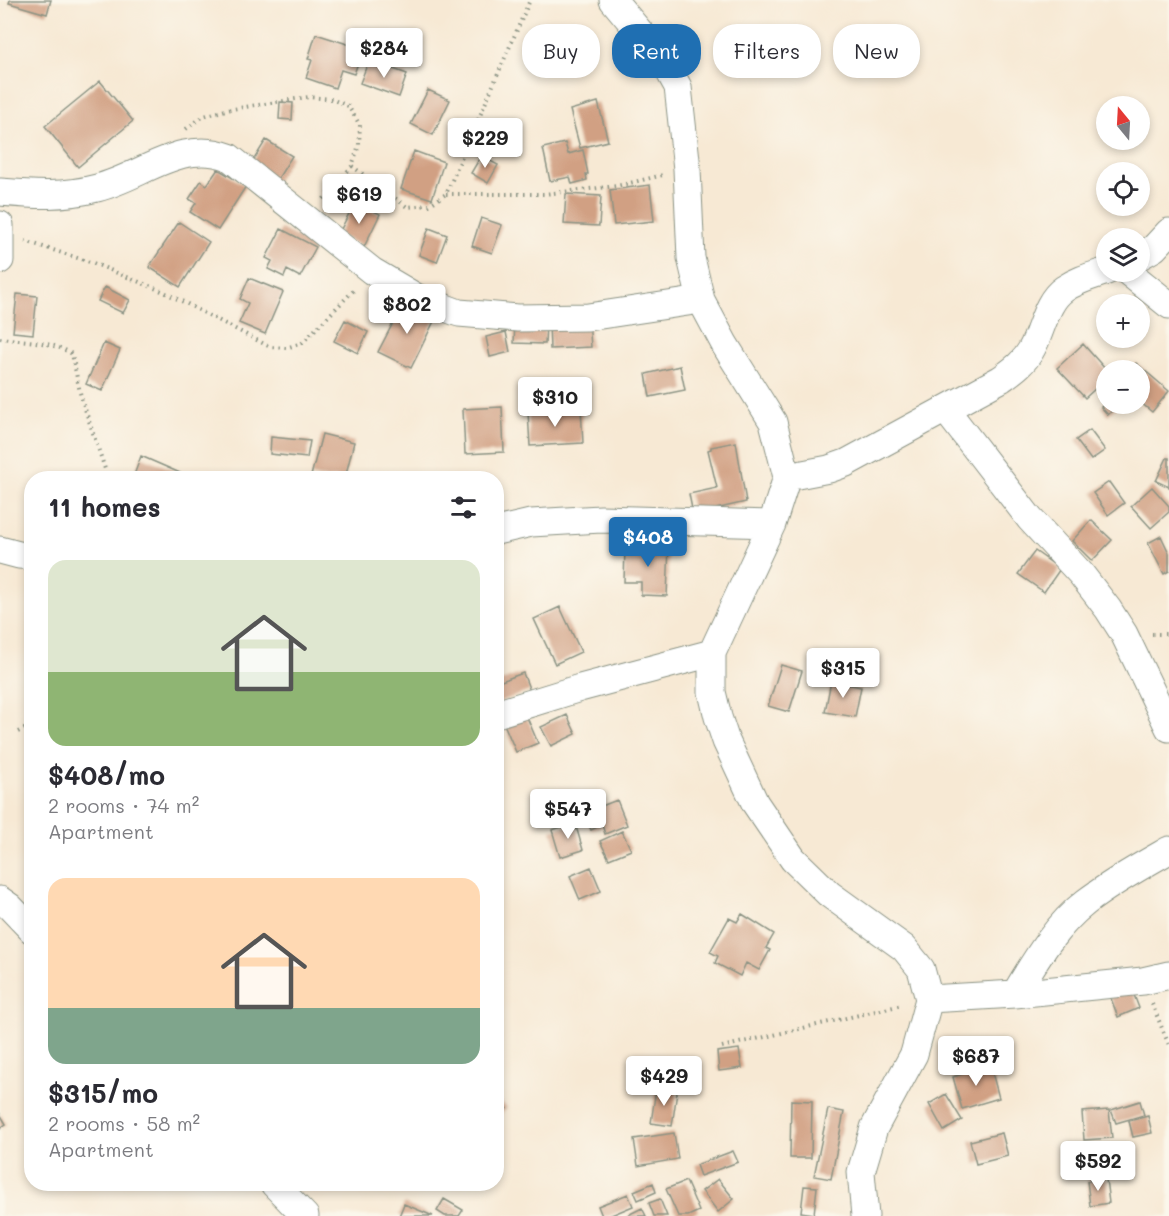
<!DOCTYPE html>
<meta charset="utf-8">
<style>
:root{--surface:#fff;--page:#f2f2f3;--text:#2b2b33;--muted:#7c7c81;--accent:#1f6fb2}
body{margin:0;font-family:Mali,sans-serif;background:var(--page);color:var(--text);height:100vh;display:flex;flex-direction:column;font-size:22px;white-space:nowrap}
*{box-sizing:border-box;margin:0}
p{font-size:20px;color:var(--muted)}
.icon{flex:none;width:33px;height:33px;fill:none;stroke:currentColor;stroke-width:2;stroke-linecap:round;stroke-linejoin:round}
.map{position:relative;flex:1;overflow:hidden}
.panel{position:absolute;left:24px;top:471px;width:480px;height:720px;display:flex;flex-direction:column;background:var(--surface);border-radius:24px;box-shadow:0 3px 9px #0003}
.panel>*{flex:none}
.hud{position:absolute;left:522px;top:24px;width:556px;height:54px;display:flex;gap:12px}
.needle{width:39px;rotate:342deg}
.buttons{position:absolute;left:1096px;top:96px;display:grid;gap:12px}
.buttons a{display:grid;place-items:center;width:54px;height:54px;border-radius:50%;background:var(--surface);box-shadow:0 3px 9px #0003;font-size:30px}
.price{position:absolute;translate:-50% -51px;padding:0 14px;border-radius:6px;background:#fff;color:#222;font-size:20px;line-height:39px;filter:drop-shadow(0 2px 3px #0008)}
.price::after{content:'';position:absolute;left:50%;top:36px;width:18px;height:14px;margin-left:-9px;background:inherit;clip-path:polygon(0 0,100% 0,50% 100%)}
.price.on{background:var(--accent);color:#fff}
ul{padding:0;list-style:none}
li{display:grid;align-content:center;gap:12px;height:318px;padding:0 24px}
li span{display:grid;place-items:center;height:186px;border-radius:18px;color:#555}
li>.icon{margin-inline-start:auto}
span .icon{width:108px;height:108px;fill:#fffc;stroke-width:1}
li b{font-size:26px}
h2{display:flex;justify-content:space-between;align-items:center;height:72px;padding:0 24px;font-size:26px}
.tag{padding:0 21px;border-radius:24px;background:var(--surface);box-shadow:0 3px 9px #0003;font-size:21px;line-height:54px}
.tag.on{background:var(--accent);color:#fff}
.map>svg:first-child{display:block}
.building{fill:#d1a083}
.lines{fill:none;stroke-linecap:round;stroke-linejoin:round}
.minor-casing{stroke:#8b9384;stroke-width:29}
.path{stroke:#8b9384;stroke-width:4;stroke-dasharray:1.5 4.5;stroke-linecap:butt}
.minor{stroke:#fff;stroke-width:27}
</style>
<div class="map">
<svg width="1169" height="1216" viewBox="0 0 1169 1216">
<rect width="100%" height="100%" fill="#fbf7ec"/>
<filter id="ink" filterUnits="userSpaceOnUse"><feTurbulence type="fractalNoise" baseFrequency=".0167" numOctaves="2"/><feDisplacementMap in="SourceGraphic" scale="12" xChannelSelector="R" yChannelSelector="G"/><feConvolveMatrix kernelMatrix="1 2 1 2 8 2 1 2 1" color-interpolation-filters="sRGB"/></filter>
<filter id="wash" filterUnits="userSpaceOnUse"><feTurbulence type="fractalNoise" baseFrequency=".008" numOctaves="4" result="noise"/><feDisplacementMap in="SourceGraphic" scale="24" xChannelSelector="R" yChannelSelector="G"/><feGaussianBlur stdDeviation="1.35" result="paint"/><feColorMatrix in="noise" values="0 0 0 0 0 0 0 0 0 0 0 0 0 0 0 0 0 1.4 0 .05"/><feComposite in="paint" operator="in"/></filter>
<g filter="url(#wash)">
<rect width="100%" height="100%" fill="#f7e9d4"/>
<g id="blocks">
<path class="building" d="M 10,0 L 51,0 L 47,14 L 9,3 Z
M 316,34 L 363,49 L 354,74 L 341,70 L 335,88 L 306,78 L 312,60 L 308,59 Z
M 369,60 L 407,74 L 399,97 L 360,83 Z
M 100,81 L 133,121 L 78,167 L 45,126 Z
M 428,90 L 450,100 L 433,135 L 411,124 Z
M 280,102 L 293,103 L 292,120 L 279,119 Z
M 598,102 L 608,141 L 580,148 L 570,110 Z
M 266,140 L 292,156 L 274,185 L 248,169 Z
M 565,143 L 568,154 L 583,150 L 588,174 L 586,174 L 587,180 L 572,184 L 570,177 L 550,181 L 543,148 Z
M 414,151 L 444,162 L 432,199 L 401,189 Z
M 481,156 L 498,165 L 488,183 L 471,173 Z
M 218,169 L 246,186 L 218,230 L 190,212 L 196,203 L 189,199 L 201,181 L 207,185 Z
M 650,185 L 654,221 L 614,225 L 610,190 Z
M 566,194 L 601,196 L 599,226 L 564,224 Z
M 355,202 L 380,214 L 364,247 L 338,235 Z
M 481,218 L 502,225 L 492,253 L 472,246 Z
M 179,222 L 209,242 L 180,287 L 149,267 Z
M 429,228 L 447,235 L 437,262 L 419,255 Z
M 281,229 L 316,247 L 300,277 L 287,270 L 284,277 L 268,269 L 272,261 L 266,258 Z
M 249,278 L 283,292 L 265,334 L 239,323 L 248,303 L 240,299 Z
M 105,287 L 130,300 L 123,313 L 98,301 Z
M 17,294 L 37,296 L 33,334 L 13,332 Z
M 404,302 L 436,317 L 411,368 L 378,352 Z
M 345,320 L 368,332 L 358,353 L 334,341 Z
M 589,320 L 591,347 L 550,349 L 549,322 Z
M 515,323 L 546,324 L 545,344 L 514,343 Z
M 506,332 L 510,352 L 490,357 L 486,337 Z
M 104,343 L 120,350 L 102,391 L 86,384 Z
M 1083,344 L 1107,371 L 1107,378 L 1085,398 L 1057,368 Z
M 1136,363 L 1169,391 L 1152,412 L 1140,402 L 1140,370 L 1130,370 Z
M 680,366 L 685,390 L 650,397 L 646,374 Z
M 1107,401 L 1107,404 L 1119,404 L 1108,415 L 1101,407 Z
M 502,407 L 504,452 L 465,454 L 463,409 Z
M 581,409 L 583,443 L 530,446 L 528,412 Z
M 1090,430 L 1105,450 L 1091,460 L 1076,440 Z
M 322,434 L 354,442 L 345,478 L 319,478 L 311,476 Z
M 271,437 L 310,441 L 307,458 L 270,454 Z
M 736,442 L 746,502 L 693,514 L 689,494 L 717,488 L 708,450 L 711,449 L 711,447 Z
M 141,456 L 180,473 L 178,478 L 133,478 Z
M 1167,458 L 1169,458 L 1169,487 L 1156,481 Z
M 1109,482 L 1124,503 L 1108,515 L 1093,493 Z
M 1152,487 L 1169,506 L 1169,512 L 1151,528 L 1131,506 Z
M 1091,520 L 1112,540 L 1092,561 L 1072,541 Z
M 1161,536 L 1169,553 L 1169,571 L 1164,574 L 1148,543 Z
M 642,544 L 669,545 L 667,596 L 641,595 L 641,582 L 624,582 L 625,548 L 642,548 Z
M 1035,551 L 1060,569 L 1044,592 L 1018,574 Z
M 560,607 L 581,652 L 555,664 L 534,619 Z
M 781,665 L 802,671 L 789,712 L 768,706 Z
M 523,673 L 530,691 L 496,703 L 496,683 Z
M 831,681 L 861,687 L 855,717 L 825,712 Z
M 526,715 L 538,743 L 516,752 L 504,724 Z
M 567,715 L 576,734 L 551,746 L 541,727 Z
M 617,800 L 627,825 L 605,834 L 602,825 L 591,830 L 584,813 Z
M 575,823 L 583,850 L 560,857 L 552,830 Z
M 622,831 L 631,850 L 609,859 L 600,841 Z
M 591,867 L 601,891 L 580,900 L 570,876 Z
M 742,914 L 774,934 L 766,948 L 770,950 L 759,970 L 746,963 L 740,976 L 715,963 L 718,956 L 710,952 L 729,918 L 737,922 Z
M 1131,987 L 1139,1008 L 1118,1017 L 1110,996 Z
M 739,1049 L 742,1068 L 719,1071 L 717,1052 Z
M 990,1065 L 999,1098 L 962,1109 L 953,1077 Z
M 656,1089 L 677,1092 L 672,1126 L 651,1123 Z
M 946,1094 L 962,1120 L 944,1131 L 929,1104 Z
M 498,1099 L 507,1108 L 496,1119 L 496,1100 Z
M 791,1100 L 812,1101 L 811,1158 L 790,1158 Z
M 1140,1101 L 1144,1115 L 1116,1123 L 1111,1110 Z
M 828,1109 L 844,1112 L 831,1179 L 814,1176 Z
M 1109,1110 L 1112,1138 L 1084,1140 L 1082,1112 Z
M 0,1114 L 6,1124 L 0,1128 Z
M 1148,1116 L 1152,1133 L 1133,1137 L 1129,1121 Z
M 674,1133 L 678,1159 L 638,1166 L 634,1139 Z
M 1002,1133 L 1008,1156 L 976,1164 L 970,1141 Z
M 733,1151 L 738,1162 L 700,1176 L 696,1165 Z
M 718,1179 L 734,1199 L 718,1212 L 702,1191 Z
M 1106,1179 L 1109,1203 L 1090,1206 L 1087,1181 Z
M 686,1181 L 699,1211 L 688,1216 L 678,1216 L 666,1189 Z
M 653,1183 L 656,1192 L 638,1200 L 634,1191 Z
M 804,1186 L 817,1187 L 814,1214 L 801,1212 Z
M 628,1194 L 633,1206 L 609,1216 L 602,1216 L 598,1206 Z
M 444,1199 L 463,1210 L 459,1216 L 445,1216 L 437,1211 Z
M 660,1199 L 667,1216 L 654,1216 L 649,1203 Z
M 404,1204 L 433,1216 L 399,1216 Z
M 642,1208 L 646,1216 L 626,1216 Z"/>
</g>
</g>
<g filter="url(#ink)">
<use href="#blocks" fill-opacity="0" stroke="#8b9384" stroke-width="1.5"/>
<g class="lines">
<g class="minor-casing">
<path id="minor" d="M 613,0 L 663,60 L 678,87 L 687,169 L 691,258 L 701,300 L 725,345 L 773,422 L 787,477 L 772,524 L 712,653 L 712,692 L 718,717 L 726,741 L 755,803 L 793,859 L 829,894 L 904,948 L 921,969 L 929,999 L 914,1054 L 874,1128 L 861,1172 L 865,1216
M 0,192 C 35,195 63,197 97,188 C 142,177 181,138 229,157 L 372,271 L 416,297 L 459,313 L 518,318 L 588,317 L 701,300
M 0,225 L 0,260
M 1140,256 L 1154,248 L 1169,232
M 1128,272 L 1169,305
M 946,410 L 1030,519 L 1081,574 L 1108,609 L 1124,634 L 1169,728
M 787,477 L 829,469 L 846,463 L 1001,379 C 1012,371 1024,363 1031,350 C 1042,332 1045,302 1064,289 C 1077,280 1092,276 1107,271
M 496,531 L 531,523 L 601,519 L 772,524
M 0,550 L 19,555 L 32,556
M 496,714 L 580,688 L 712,653
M 0,900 L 10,907 L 32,930
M 1015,994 C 1035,961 1055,926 1086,902 C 1112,882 1141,866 1169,850
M 929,999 L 1015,994 L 1143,981 L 1169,975
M 274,1184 L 305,1216"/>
</g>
<path class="path" d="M 186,129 L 204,116 L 226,110 L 309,97 L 331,99 L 348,106 L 360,125 L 359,145 L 352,166 L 322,201
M 352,166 L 407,207 L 429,205 L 446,194 L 530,0
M 446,194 L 544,194 L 617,186 L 663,175
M 25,241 L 93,263 L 164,292 L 270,347 L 286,348 L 302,343 L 355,289
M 0,338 C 23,341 52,341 72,354 L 81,397 L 108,478
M 1152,634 L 1169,634
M 18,732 L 32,725
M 1152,1004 L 1169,1045
M 722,1047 L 902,1005"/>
<use href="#minor" class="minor"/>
</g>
</g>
</svg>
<div class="buttons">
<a><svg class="needle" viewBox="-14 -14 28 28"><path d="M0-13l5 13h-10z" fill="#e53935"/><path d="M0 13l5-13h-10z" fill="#7c7c81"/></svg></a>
<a><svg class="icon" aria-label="locate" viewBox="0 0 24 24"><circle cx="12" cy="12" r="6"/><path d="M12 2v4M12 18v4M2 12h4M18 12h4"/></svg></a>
<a><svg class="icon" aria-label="layers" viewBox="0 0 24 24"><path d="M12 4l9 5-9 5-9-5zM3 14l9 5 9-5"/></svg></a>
<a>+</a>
<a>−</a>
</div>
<b class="price" style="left:384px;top:79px">$284</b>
<b class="price" style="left:485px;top:169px">$229</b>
<b class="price" style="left:359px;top:225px">$619</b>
<b class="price" style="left:407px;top:335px">$802</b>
<b class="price" style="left:555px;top:428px">$310</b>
<b class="price on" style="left:648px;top:568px">$408</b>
<b class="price" style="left:843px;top:699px">$315</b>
<b class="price" style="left:568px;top:840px">$547</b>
<b class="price" style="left:976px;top:1087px">$687</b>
<b class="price" style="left:664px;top:1107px">$429</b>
<b class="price" style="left:1098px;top:1192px">$592</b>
<div class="hud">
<a class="tag">Buy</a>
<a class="tag on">Rent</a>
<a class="tag">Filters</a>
<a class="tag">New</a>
</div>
<section class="panel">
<h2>11 homes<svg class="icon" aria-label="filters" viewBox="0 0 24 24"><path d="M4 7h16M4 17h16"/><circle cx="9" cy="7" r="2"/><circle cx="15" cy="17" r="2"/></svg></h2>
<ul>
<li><span style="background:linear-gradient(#dfe7d0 60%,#8fb573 0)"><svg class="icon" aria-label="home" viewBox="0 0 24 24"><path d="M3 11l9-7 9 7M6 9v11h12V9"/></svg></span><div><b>$408/mo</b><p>2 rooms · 74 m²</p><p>Apartment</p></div></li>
<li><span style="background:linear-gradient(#ffd9b3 70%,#7fa58c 0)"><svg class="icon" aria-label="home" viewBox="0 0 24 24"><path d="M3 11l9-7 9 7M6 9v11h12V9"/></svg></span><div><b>$315/mo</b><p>2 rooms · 58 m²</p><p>Apartment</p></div></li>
</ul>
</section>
</div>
